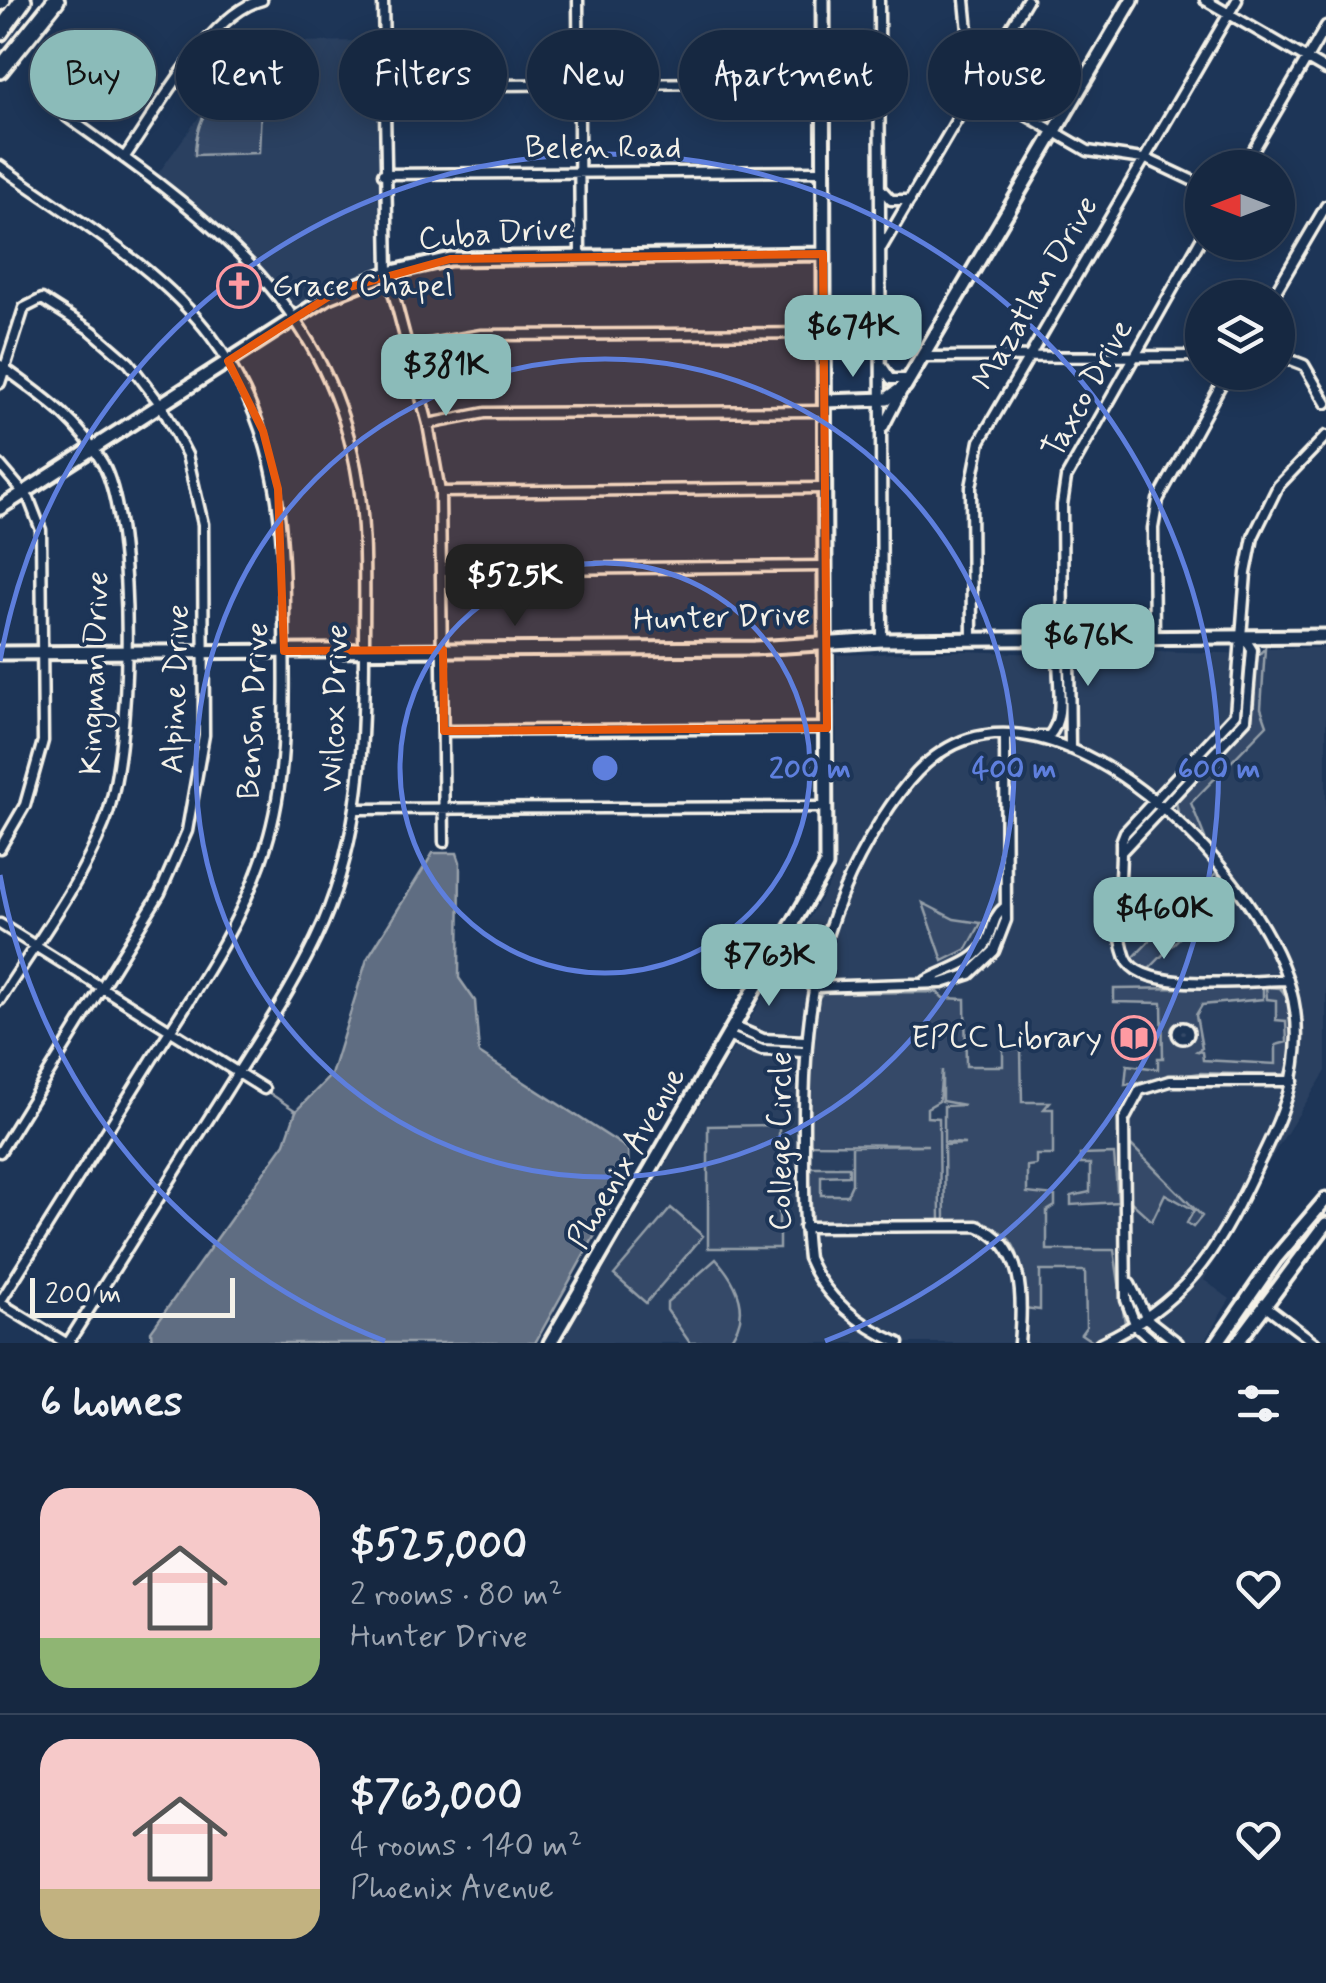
<!DOCTYPE html>
<meta charset="utf-8">
<style>
:root{--surface:#162841;--page:#23344c;--text:#f1f3f6;--muted:#9ea6b1;--line:#35445a;--accent:#8bbbb9}
body{margin:0;font-family:Mynerve,sans-serif;background:var(--page);color:var(--text);height:100vh;display:flex;flex-direction:column;font-size:38px;white-space:nowrap}
*{box-sizing:border-box;margin:0}
p{font-size:32px;color:var(--muted)}
.icon{flex:none;width:55px;height:55px;fill:none;stroke:currentColor;stroke-width:2;stroke-linecap:round;stroke-linejoin:round}
.map{position:relative;height:1343px;overflow:hidden}
.drawer{display:flex;flex-direction:column;background:var(--surface);flex:1}
.drawer>*{flex:none}
.guide{position:absolute;left:30px;top:30px;width:1268px;height:90px;display:flex;gap:20px}
.needle{width:65px;rotate:270deg}
.controls{position:absolute;left:1185px;top:150px;display:grid;gap:20px}
.controls a{display:grid;place-items:center;width:110px;height:110px;border-radius:50%;background:var(--surface);box-shadow:0 5px 25px #0003,0 0 0 2px var(--line);font-size:50px}
.scale{position:absolute;left:30px;bottom:25px;width:205px;box-sizing:border-box;padding-left:10px;border:5px solid #f4f1e8;border-top:0;font-size:28px;line-height:35px;white-space:nowrap;color:#f4f1e8;-webkit-text-stroke:8px #1d3557;paint-order:stroke}
.price{position:absolute;translate:-50% -85px;padding:0 22px;border-radius:20px;background:var(--accent);color:#111;font-size:32px;line-height:65px;filter:drop-shadow(0 2px 5px #0008)}
.price::after{content:'';position:absolute;left:50%;top:60px;width:30px;height:22px;margin-left:-15px;background:inherit;clip-path:polygon(0 0,100% 0,50% 100%)}
.price.on{background:#222;color:#fff}
ul{padding:0;list-style:none}
li{display:flex;align-items:center;gap:30px;height:250px;padding:0 40px}
li+li{border-top:2px solid var(--line)}
li span{display:grid;place-items:center;flex:none;width:280px;height:200px;border-radius:30px;color:#555}
li>.icon{margin-inline-start:auto}
span .icon{width:120px;height:120px;fill:#fffc;stroke-width:1}
li b{font-size:42px}
h2{display:flex;justify-content:space-between;align-items:center;height:120px;padding:0 40px;font-size:42px}
.chip{padding:0 35px;border-radius:45px;background:var(--surface);box-shadow:0 5px 25px #0003,0 0 0 2px var(--line);font-size:35px;line-height:90px}
.chip.on{background:var(--accent);color:#111}
.map>svg:first-child{display:block}
.built{fill:#2a4060}
.green{fill:#354a67;stroke:#949ea8;stroke-width:2.5}
.water{fill:#5e6d82;stroke:#9aa2ab;stroke-width:2.5}
.lines{fill:none;stroke-linecap:round;stroke-linejoin:round}
.stream{stroke:#9aa2ab;stroke-width:2.5}
.street-casing{stroke:#f4f1e8;stroke-width:15}
.secondary-casing{stroke:#f4f1e8;stroke-width:19}
.highway-casing{stroke:#f4f1e8;stroke-width:22}
.street{stroke:#1d3557;stroke-width:8}
.secondary{stroke:#1d3557;stroke-width:11}
.highway{stroke:#1d3557;stroke-width:15}
.marked{fill:#e8590c;fill-opacity:0.2;stroke:#e8590c;stroke-width:8;stroke-linejoin:round}
.ring{fill:none;stroke:#5e7fdd;stroke-width:5}
.labels{text-anchor:middle;dominant-baseline:central;stroke-width:8;stroke-linejoin:round;paint-order:stroke}
.street-label{font-size:32px;fill:#f4f1e8;stroke:#1d3557}
.poi-label{font-size:32px;fill:#f4f1e8;stroke:#1d3557;text-anchor:start}
.centre{fill:#5e7fdd;stroke:#1d3557;stroke-width:5}
.ring-label{font-size:30px;text-anchor:middle;font-weight:bold;fill:#5e7fdd;stroke:#1d3557;stroke-width:8;stroke-linejoin:round;paint-order:stroke}
</style>
<div class="map">
<svg width="1326" height="1343" viewBox="0 0 1326 1343">
<rect width="100%" height="100%" fill="#1d3557"/>
<filter id="ink" filterUnits="userSpaceOnUse"><feTurbulence type="fractalNoise" baseFrequency=".01" numOctaves="2"/><feDisplacementMap in="SourceGraphic" scale="20" xChannelSelector="R" yChannelSelector="G"/><feConvolveMatrix kernelMatrix="1 2 1 2 8 2 1 2 1" color-interpolation-filters="sRGB"/></filter>
<g filter="url(#ink)">
<path class="built" d="M 378,41 L 379,268 L 333,287 L 296,311 L 228,230 L 157,175 L 245,53 L 272,42 Z
M 1265,648 L 1326,648 L 1326,1071 L 1264,1169 L 1204,1280 L 1230,1299 L 1203,1343 L 561,1343 L 831,881 L 836,866 L 837,655 L 964,651 L 1073,655 L 1080,649 L 1257,654 Z"/>
<path class="green" d="M 262,84 L 259,153 L 195,155 C 196,111 218,85 262,84 Z
M 1265,648 L 1261,708 L 1267,725 L 1191,803 L 1205,838 L 1200,840 L 1179,818 L 1176,802 L 1247,726 L 1254,703 L 1254,660 Z
M 1216,873 L 1228,888 L 1148,970 L 1141,971 L 1133,958 Z
M 923,903 L 954,919 L 981,923 L 967,949 L 943,961 Z
M 1263,987 L 1263,999 L 1202,1005 L 1196,1015 L 1202,1048 L 1197,1051 L 1202,1052 L 1203,1060 L 1276,1064 L 1276,1045 L 1287,1042 L 1286,1021 L 1276,1020 L 1276,1000 L 1267,999 L 1266,987 L 1280,988 C 1296,1004 1296,1056 1285,1075 L 1200,1073 L 1125,1085 L 1127,1065 L 1158,1069 L 1158,1058 L 1163,1058 L 1162,1003 L 1114,1002 L 1114,989 Z
M 937,992 L 943,998 L 965,999 L 966,1066 L 1003,1066 L 1003,1049 L 1021,1049 L 1022,1102 L 1050,1102 L 1044,1109 L 1053,1109 L 1053,1155 L 1036,1155 L 1036,1165 L 1027,1166 L 1027,1193 L 1055,1196 L 1055,1206 L 1047,1211 L 1047,1250 L 1114,1250 L 1125,1323 L 1093,1342 L 1081,1334 L 1086,1327 L 1085,1271 L 1040,1271 L 1040,1310 L 1024,1308 C 1023,1245 1014,1220 945,1222 L 944,1145 L 965,1144 L 944,1142 L 944,1106 L 964,1105 L 942,1101 L 942,1070 L 939,1101 L 927,1108 L 927,1117 L 939,1118 L 940,1222 L 812,1221 L 809,1167 L 849,1167 L 849,1175 L 821,1176 L 821,1195 L 847,1195 L 852,1184 L 852,1146 L 928,1145 L 809,1144 L 808,1060 L 817,999 L 823,993 Z
M 779,1125 L 779,1248 L 708,1248 L 708,1126 Z
M 1129,1143 L 1202,1216 L 1193,1227 L 1187,1223 L 1194,1210 L 1165,1194 L 1152,1221 L 1129,1200 Z
M 1114,1154 L 1118,1202 L 1071,1205 L 1071,1196 L 1090,1192 L 1090,1164 L 1080,1164 L 1080,1155 Z
M 671,1208 L 703,1236 L 646,1303 L 614,1275 Z
M 716,1259 C 739,1285 753,1315 727,1343 L 690,1343 L 667,1310 L 667,1302 Z"/>
<path class="water" d="M 433,853 L 457,853 L 460,862 L 459,978 L 475,1001 L 479,1053 L 628,1149 L 629,1174 L 535,1343 L 152,1343 L 151,1331 L 285,1143 L 296,1111 L 331,1075 L 367,959 Z"/>
<g class="lines">
<path class="stream" d="M 265,1090 L 296,1111"/>
<g class="street-casing">
<path id="street" d="M 383,0 L 388,273 L 428,424 L 440,492 L 444,842
M 578,0 L 580,255
M 879,0 L 882,640
M 965,0 L 968,31 L 994,55
M 1205,0 L 1326,70
M 383,86 L 822,82
M 977,87 L 1088,151 L 1149,160 L 1202,185
M 67,117 C 200,211 323,296 356,468 C 367,527 364,589 364,649 C 364,744 361,834 323,923 C 297,983 259,1038 225,1093 C 172,1176 120,1260 68,1343
M 124,158 C 156,114 209,13 262,0
M 0,166 C 70,217 158,265 211,336 C 272,418 284,507 284,607 C 284,687 290,769 266,846 C 242,924 195,991 152,1059 C 101,1140 51,1221 0,1302
M 1243,168 L 1326,26
M 383,174 L 823,171
M 880,188 L 891,200 L 910,200
M 882,247 L 1027,0
M 1272,298 L 1326,206
M 406,348 L 481,335 L 823,333
M 1278,355 L 1304,365 L 1326,403
M 923,357 L 1202,356
M 0,365 C 41,395 78,419 103,464 C 137,527 132,756 104,824 C 79,887 36,943 0,1000
M 882,366 L 891,379 L 910,379
M 0,383 L 24,308 L 42,299 L 92,331 L 129,363 L 161,405 L 187,455 L 203,524 L 204,735 L 187,831 L 160,893 L 0,1152
M 428,424 L 485,413 L 824,411
M 883,428 L 902,391
M 0,465 L 29,499 L 41,530 L 43,741 L 25,805 L 0,848
M 440,492 L 825,488
M 443,570 L 825,566
M 1154,637 L 1153,528 L 1158,500 L 1228,372
M 1063,638 L 1069,652 L 1070,749
M 972,639 L 971,487 L 980,441 L 1237,0
M 444,731 L 827,728
M 1039,736 L 1049,736 C 1071,712 1050,667 1063,638 L 1062,505 L 1066,478 L 1202,237
M 356,809 L 827,807
M 1122,851 L 1246,719 L 1252,650 L 1244,637
M 0,924 L 264,1089
M 1288,980 C 1253,980 1140,994 1126,958 C 1113,923 1122,878 1121,842 L 1125,832 L 1235,714 L 1246,573 L 1253,537 L 1278,486 L 1326,436
M 926,981 C 946,969 975,964 987,942 C 994,928 992,917 1005,907
M 812,987 L 942,983 L 970,974 L 994,951 L 1006,920 L 1005,735
M 735,1027 L 763,1039 L 804,1041
M1177.5 1033a5.5 5.5 0 1 1 11 0a5.5 5.5 0 1 1-11 0Z
M 730,1037 L 762,1050 L 804,1052
M 804,1227 L 977,1226 C 1025,1244 1023,1299 1019,1343
M 1130,1284 L 1147,1319 L 1178,1343
M 0,1303 L 66,1343
M 1263,1304 L 1315,1343
M 899,1343 C 860,1326 824,1297 808,1258 C 803,1217 804,1177 804,1137 C 803,1017 815,924 881,820 C 902,787 928,752 968,739 C 1093,699 1280,896 1295,1010 C 1304,1073 1280,1120 1253,1175 C 1215,1255 1184,1304 1100,1343
M 1156,1343 L 1136,1326 L 1126,1300 L 1124,1120 L 1140,1090 L 1170,1081 L 1293,1081"/>
</g>
<g class="secondary-casing">
<path id="secondary" d="M 825,401 L 887,399 L 905,386 L 1132,0
M 0,508 L 328,297 L 388,273 L 450,259 L 823,254
M 0,653 L 755,648 L 882,640 L 1326,636
M 550,1343 L 826,866 L 823,0
M 1217,1343 L 1275,1259 L 1326,1199
M 1237,1343 L 1326,1224"/>
</g>
<g class="highway-casing">
<path id="highway" d="M 0,2 L 2,0
M 0,32 L 23,0
M 0,70 L 56,0"/>
</g>
<use href="#street" class="street"/>
<use href="#secondary" class="secondary"/>
<use href="#highway" class="highway"/>
</g>
</g>
<path class="marked" d="M 823,254 L 827,728 L 444,731 L 443,650 L 284,651 L 278,489 L 263,431 L 228,361 L 339,290 L 450,259 Z"/>
<g class="ring">
<circle cx="605" cy="768" r="205"/>
<circle cx="605" cy="768" r="409"/>
<path d="M385 1341A614 614 0 0 1 0 875M0 661A614 614 0 1 1 825 1341"/>
</g>
<defs>
<g id="church-ring" transform="scale(2.25)"><circle r="9.5" fill="#1d3557" stroke="#ff9aa2" stroke-width="1.5"/><path d="M-1.2-6h2.4v3.5h3.3v2.4h-3.3V6h-2.4V-.1h-3.3v-2.4h3.3Z" fill="#ff9aa2"/></g>
<g id="library-ring" transform="scale(2.25)"><circle r="9.5" fill="#1d3557" stroke="#ff9aa2" stroke-width="1.5"/><path d="M-6-4Q-3-5.5-.7-3.5V5Q-3 3-6 4ZM6-4Q3-5.5 .7-3.5V5Q3 3 6 4Z" fill="#ff9aa2"/></g>
</defs>
<g fill-rule="evenodd">
<use href="#church-ring" x="239" y="286"/>
<use href="#library-ring" x="1134" y="1038"/>
</g>
<g class="labels">
<g class="street-label">
<text x="603" y="148">Belen Road</text>
<text transform="translate(496 234) rotate(-4)">Cuba Drive</text>
<text transform="translate(1036 293) rotate(-60)">Mazatlan Drive</text>
<text transform="translate(1088 389) rotate(-61)">Taxco Drive</text>
<text transform="translate(722 618) rotate(-2)">Hunter Drive</text>
<text transform="translate(95 673) rotate(-88)">Kingman Drive</text>
<text transform="translate(176 689) rotate(-88)">Alpine Drive</text>
<text transform="translate(335 708) rotate(-88)">Wilcox Drive</text>
<text transform="translate(254 711) rotate(-87)">Benson Drive</text>
<text transform="translate(781 1141) rotate(-90)">College Circle</text>
<text transform="translate(627 1158) rotate(-60)">Phoenix Avenue</text>
</g>
<g class="poi-label">
<text x="272" y="286">Grace Chapel</text>
<text x="1102" y="1038" text-anchor="end">EPCC Library</text>
</g>
</g>
<circle cx="605" cy="768" r="15" class="centre"/>
<g class="ring-label">
<text x="810" y="778">200 m</text>
<text x="1014" y="778">400 m</text>
<text x="1219" y="778">600 m</text>
</g>
</svg>
<div class="controls">
<a><svg class="needle" viewBox="-14 -14 28 28"><path d="M0-13l5 13h-10z" fill="#e53935"/><path d="M0 13l5-13h-10z" fill="#9ea6b1"/></svg></a>
<a><svg class="icon" aria-label="layers" viewBox="0 0 24 24"><path d="M12 4l9 5-9 5-9-5zM3 14l9 5 9-5"/></svg></a>
</div>
<div class="scale">200 m</div>
<b class="price" style="left:853px;top:380px">$674K</b>
<b class="price" style="left:446px;top:419px">$381K</b>
<b class="price on" style="left:515px;top:629px">$525K</b>
<b class="price" style="left:1088px;top:689px">$676K</b>
<b class="price" style="left:1164px;top:962px">$460K</b>
<b class="price" style="left:769px;top:1009px">$763K</b>
<div class="guide">
<a class="chip on">Buy</a>
<a class="chip">Rent</a>
<a class="chip">Filters</a>
<a class="chip">New</a>
<a class="chip">Apartment</a>
<a class="chip">House</a>
</div>
</div>
<section class="drawer">
<h2>6 homes<svg class="icon" aria-label="filters" viewBox="0 0 24 24"><path d="M4 7h16M4 17h16"/><circle cx="9" cy="7" r="2"/><circle cx="15" cy="17" r="2"/></svg></h2>
<ul>
<li><span style="background:linear-gradient(#f6c9c9 75%,#8fb573 0)"><svg class="icon" aria-label="home" viewBox="0 0 24 24"><path d="M3 11l9-7 9 7M6 9v11h12V9"/></svg></span><div><b>$525,000</b><p>2 rooms · 80 m²</p><p>Hunter Drive</p></div><svg class="icon" aria-label="heart" viewBox="0 0 24 24"><path d="M12 20l-8-8c-3-5 5-10 8-4 3-6 11-1 8 4z"/></svg></li>
<li><span style="background:linear-gradient(#f6c9c9 75%,#c2b280 0)"><svg class="icon" aria-label="home" viewBox="0 0 24 24"><path d="M3 11l9-7 9 7M6 9v11h12V9"/></svg></span><div><b>$763,000</b><p>4 rooms · 140 m²</p><p>Phoenix Avenue</p></div><svg class="icon" aria-label="heart" viewBox="0 0 24 24"><path d="M12 20l-8-8c-3-5 5-10 8-4 3-6 11-1 8 4z"/></svg></li>
</ul>
</section>
